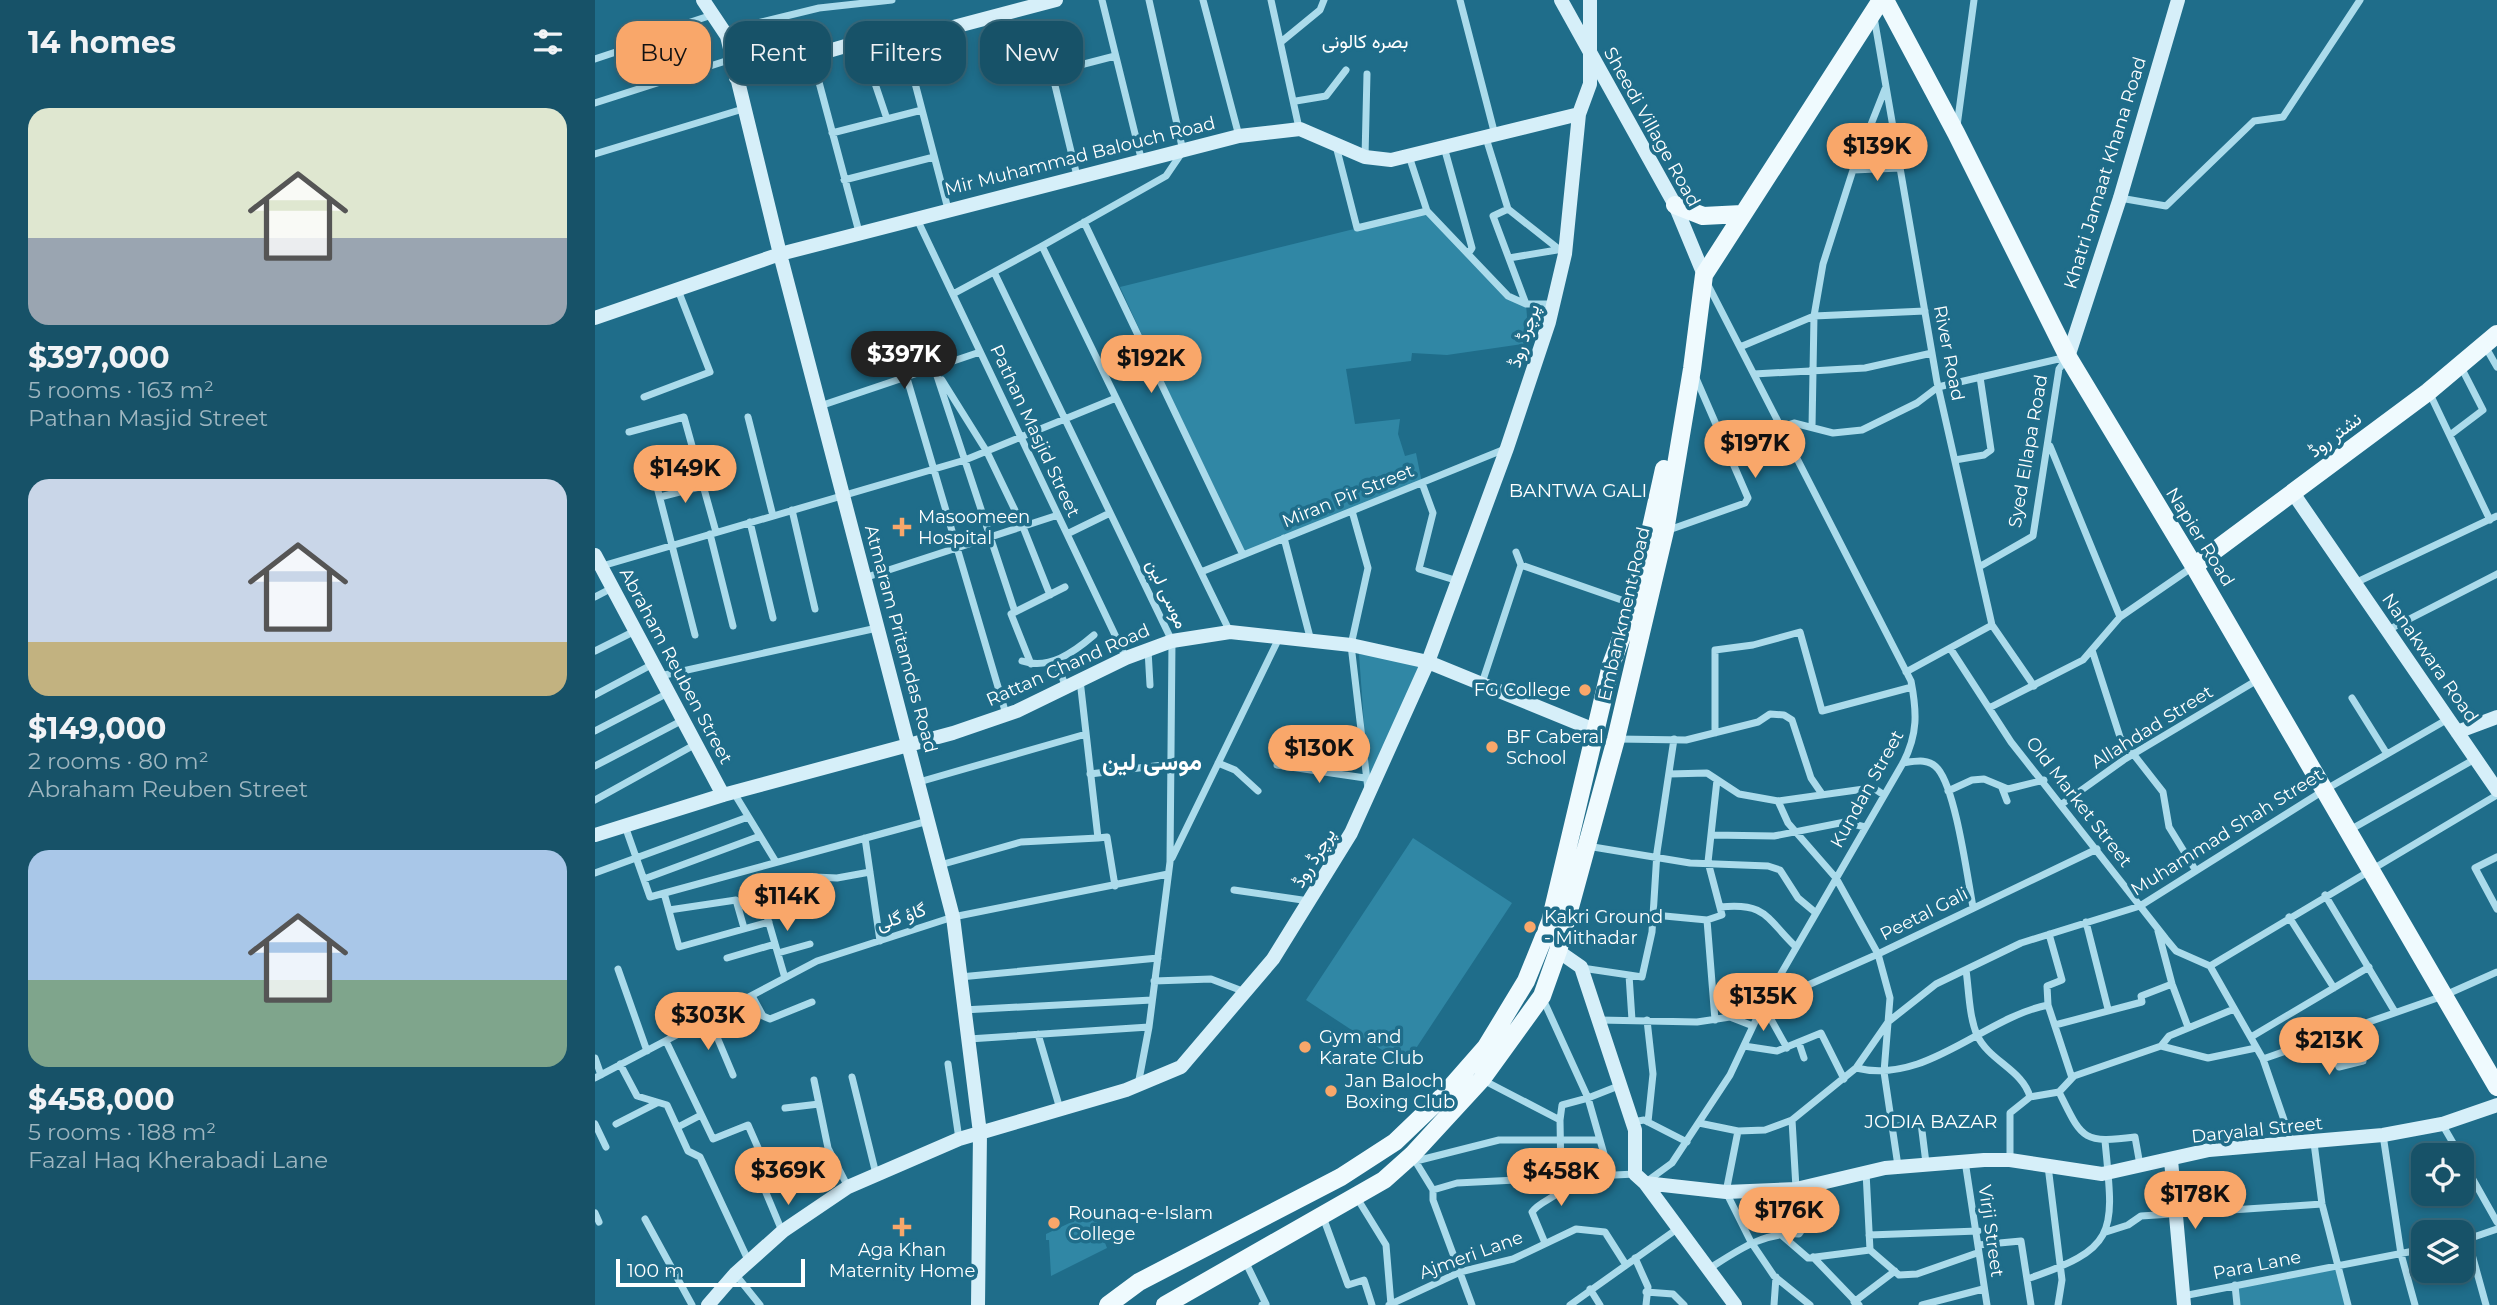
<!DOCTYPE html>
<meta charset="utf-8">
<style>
:root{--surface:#175268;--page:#20586e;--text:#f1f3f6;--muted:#9eb6c0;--line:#36697c;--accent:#f9a76a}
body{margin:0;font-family:Montserrat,Vazirmatn,sans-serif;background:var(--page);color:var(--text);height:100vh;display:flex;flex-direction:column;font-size:26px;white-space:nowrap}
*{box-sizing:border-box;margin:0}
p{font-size:23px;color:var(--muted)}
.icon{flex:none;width:38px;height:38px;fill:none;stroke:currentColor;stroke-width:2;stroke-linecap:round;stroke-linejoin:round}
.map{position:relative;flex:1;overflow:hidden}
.panel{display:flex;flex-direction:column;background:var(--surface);width:595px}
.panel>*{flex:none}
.banner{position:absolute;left:21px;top:21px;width:665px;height:63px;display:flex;gap:14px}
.fabs{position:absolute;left:1816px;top:1143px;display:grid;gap:14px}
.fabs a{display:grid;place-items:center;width:63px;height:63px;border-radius:14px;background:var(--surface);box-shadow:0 4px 10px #0003,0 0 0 2px var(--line);font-size:35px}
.scale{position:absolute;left:21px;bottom:18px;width:189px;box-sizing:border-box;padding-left:7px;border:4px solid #fff;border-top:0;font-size:19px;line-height:24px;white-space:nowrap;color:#fff;-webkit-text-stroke:5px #1f6d8a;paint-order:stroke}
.price{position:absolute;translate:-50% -60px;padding:0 16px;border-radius:24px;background:var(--accent);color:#111;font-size:23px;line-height:46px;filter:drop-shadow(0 2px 4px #0008)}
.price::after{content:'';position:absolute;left:50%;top:42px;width:21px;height:16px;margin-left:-10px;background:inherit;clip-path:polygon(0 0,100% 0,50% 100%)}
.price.active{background:#222;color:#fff}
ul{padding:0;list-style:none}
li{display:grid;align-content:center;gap:14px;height:371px;padding:0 28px}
li span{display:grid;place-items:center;height:217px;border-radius:21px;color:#555}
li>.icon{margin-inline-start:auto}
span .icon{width:126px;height:126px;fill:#fffc;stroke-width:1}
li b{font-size:30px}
h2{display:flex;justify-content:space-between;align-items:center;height:84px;padding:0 28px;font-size:30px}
.chip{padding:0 24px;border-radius:21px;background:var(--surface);box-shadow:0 4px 10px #0003,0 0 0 2px var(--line);font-size:24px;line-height:63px}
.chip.active{background:var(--accent);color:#111}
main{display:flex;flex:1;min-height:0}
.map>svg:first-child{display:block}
.green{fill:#3087a5}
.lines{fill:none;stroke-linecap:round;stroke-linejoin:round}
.street{stroke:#abdbeb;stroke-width:7}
.secondary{stroke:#d6eff9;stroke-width:14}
.primary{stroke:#effafe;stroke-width:18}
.poi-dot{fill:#f9a76a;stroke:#1f6d8a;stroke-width:2.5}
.labels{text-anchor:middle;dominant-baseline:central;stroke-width:7;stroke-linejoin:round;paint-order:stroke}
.street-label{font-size:18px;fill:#fff;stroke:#1f6d8a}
.poi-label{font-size:18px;fill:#fff;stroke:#1f6d8a;text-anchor:start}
.neighbourhood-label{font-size:19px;fill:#fff;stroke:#1f6d8a}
.district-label{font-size:24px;font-weight:bold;fill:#fff;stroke:#1f6d8a}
</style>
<main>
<section class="panel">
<h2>14 homes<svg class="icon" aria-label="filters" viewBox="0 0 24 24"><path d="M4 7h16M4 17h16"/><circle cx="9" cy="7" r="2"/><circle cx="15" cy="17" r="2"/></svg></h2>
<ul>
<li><span style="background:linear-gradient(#dfe7d0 60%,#9aa5b1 0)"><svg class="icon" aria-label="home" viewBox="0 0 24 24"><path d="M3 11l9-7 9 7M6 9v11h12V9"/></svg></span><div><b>$397,000</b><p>5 rooms · 163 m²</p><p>Pathan Masjid Street</p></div></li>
<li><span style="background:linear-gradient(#c9d6e8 75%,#c2b280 0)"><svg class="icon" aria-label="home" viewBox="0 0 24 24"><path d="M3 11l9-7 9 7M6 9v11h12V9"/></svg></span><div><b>$149,000</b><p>2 rooms · 80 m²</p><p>Abraham Reuben Street</p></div></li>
<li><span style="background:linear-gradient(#a9c7e8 60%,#7fa58c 0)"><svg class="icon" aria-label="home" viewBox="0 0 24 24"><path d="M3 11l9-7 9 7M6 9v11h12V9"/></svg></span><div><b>$458,000</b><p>5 rooms · 188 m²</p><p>Fazal Haq Kherabadi Lane</p></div></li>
</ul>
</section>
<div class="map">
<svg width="1902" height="1305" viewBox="0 0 1902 1305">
<rect width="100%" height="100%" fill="#1f6d8a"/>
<path class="green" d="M 832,211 L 913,296 L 931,304 L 934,343 L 852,355 L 817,353 L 816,361 L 751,369 L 760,424 L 805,419 L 803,434 L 810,456 L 821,453 L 827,483 L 648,555 L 525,287 Z
M 764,654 L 833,662 L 774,794 Z
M 818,838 L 917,903 L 810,1065 L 711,1000 Z
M 498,1212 L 512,1248 L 456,1276 L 454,1240 L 451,1240 L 451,1234 Z
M 1743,1265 L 1753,1305 L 1642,1305 L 1640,1285 Z"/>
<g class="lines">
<path class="street" d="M 507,0 L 547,162
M 554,0 L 588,151 L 571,176 L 447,246 L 635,632
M 608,0 L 644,136
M 676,0 L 704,128
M 865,0 L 900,135
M 1279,17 L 1342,382 L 1397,625 L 1439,686
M 129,31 L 224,8 L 297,0
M 309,41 L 353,209
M 266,42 L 292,119
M 686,42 L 725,10 L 729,0
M 217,56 L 264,232
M 0,59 L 45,44 L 44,39 L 117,15
M 457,73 L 482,176
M 435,78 L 520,56
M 701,101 L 731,96 L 751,70
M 0,103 L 137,59
M 1362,126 L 1379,0
M 237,133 L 327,110
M 891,138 L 913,209 L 970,254
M 741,146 L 762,228 L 832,211
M 849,147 L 877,248 L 873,254
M 0,154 L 148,109
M 814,156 L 832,211 L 913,296 L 931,304 L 958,304
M 770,157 L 772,74
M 1258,170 L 1305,168
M 249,180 L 339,157
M 1525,198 L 1571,206 L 1659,121 L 1688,117 L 1765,0
M 913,209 L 898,216 L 931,304
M 321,217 L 531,658
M 489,222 L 648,555
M 914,258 L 962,250
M 399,272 L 577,641 L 575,862 L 554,1027 L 543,1085
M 358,294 L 447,246
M 1890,346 L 1902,367
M 1145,347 L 1219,316 L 1330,311
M 339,367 L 420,612
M 1159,374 L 1270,368 L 1337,353
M 311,375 L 411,714
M 347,380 L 392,452 L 428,527 L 455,595
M 1834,392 L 1895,520
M 49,397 L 115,372 L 83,290
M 225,406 L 385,352
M 153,417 L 178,516
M 1186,427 L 1199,423 L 1238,433 L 1267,430 L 1322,403 L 1343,387 L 1472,357
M 1217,427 L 1219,316 L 1228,264 L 1258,170 L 1290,89
M 34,432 L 89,417 L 121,532
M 1855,435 L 1888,410 L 1866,367
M 1455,446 L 1525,617
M 53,452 L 100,635
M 1360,460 L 1389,455 L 1396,450 L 1385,377
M 827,483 L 838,513 L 824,569 L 863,581
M 65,497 L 108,486
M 197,510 L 220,609
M 757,511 L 773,568 L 756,645 L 773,789
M 155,522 L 178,618
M 1071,531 L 1150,503 L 1153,498 L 1100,376
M 115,534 L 138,626
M 472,534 L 515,513
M 689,538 L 716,641
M 921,552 L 926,565 L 1038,604
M 7,566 L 370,460 L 521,398
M 1384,567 L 1438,536 L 1464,369 L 1472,358
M 606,572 L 910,449
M 269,578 L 463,515
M 1760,583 L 1902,516
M 0,597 L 17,588
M 1793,630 L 1902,574
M 1355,648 L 1416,742 L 1571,939 L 1581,951 L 1615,966 L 1668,1059 L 1697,1143
M 553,650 L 555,685
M 1497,650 L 1525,737 L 1568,792 L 1574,827 L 1601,871
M 0,651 L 40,631
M 427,661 C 454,670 478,653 499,635
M 461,662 L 471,687
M 436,664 L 416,614 L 470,587
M 1311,672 L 1397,625
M 65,676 L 282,628
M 887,683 L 926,565
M 0,695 L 58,664
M 1757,698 L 1792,754
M 1396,707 L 1488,660 L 1525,617 L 1599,566
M 0,731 L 73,693
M 1120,733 L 1120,650 L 1158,645 L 1205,632 L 1227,711 L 1317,687
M 1022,739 L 1091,740 L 1163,722 L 1175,714 L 1189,715 L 1197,720 L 1216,778 L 1227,794
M 623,763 L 640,770 L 663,791
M 1308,763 C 1321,761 1334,758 1343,769 C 1361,791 1372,876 1378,907
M 682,765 L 770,778
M 0,766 L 88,720
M 495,774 L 576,764
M 1074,774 L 1112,773 L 1144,794 L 1183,801 L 1269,789 L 1280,789 L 1289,795
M 324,782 L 491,734
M 1407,788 L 1412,801
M 1353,791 L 1377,780 L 1389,779 L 1413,789 L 1449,780
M 139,793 L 181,862
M 0,800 L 101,744
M 1183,801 L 1193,823 L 1241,878 L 1283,954 L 1295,998 L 1289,1072 L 1303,1166
M 1467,804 L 1530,759 L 1664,679
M 30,826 L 55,897 L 333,821
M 1753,831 L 1880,759
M 1117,835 L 1179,836 L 1250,822 L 1270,827
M 270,838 L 285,941
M 503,838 L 512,837 L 520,886
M 992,846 L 1095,863 L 1173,866 L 1185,870 L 1203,898 L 1221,913
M 1902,857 L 1880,868 L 1902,909
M 577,858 L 685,636
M 345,865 L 426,842 L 503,838 L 485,680
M 0,873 L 153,817
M 220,877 L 242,878 L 275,872
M 49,879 L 165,836
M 190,886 L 168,892 L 169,906 L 190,978
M 639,890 L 714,901
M 69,893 L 84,947 L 174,922
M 1730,895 L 1800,1012
M 1125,907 C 1171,902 1171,918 1201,947
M 74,910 L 141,900 L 149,928
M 1059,915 L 1112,920
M 1694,917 L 1739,988
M 1491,922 L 1513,1009
M 1563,931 L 1577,984 L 1593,1027
M 1454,934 L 1467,980 L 1452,986 L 1453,1005 L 1477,1078
M 183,953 L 215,944
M 132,958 L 180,944
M 1615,966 L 1902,795
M 987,968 L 1034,975 L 1037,1020
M 23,969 L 52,1051
M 1371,970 C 1374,991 1374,1016 1382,1035 C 1394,1061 1428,1070 1435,1097
M 1034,975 L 1047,977 L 1057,932 L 1062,852 L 1079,739
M 365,977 L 563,958
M 559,981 L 616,979 L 650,992
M 157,996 L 168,1016 L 175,1019 L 217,1002
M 947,997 L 993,1098 L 967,1105 L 965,1120
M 368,1010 L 557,1000
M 114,1018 L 138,1075
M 1004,1020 L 1102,1022 L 1135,1017 L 1158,1026
M 1052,1020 L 1058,1074 L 1053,1122
M 1120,1020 L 1112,920 L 1127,915 L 1113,862 L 1122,780
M 1460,1025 L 1547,1002 L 1546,996 L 1577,984
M 443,1034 L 465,1109
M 1732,1036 L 1744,1067 L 1768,1061
M 1656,1037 L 1774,967
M 374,1039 L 554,1027
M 71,1041 L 118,1139 L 153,1125 L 179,1184
M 1204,1043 L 1209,1058
M 1149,1046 L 1182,1051 L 1226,1033 L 1249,1079
M 1566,1046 L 1574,1036 L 1639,1009
M 1192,1048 L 1168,1005 L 1283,954 L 1502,849
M 0,1058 L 6,1075
M 1668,1059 L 1848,996 L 1902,972
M 25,1064 L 42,1096 L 72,1105 L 93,1151 L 105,1157 L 154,1262
M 353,1064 L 364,1139
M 1261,1068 C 1332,1085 1388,1018 1453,1005
M 257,1077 L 281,1174
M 0,1078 L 222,961 L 358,917 L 573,874
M 219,1080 L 233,1148 L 253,1187
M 888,1080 L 965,1120 L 966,1176
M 1464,1092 C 1487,1138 1486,1144 1540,1137 L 1545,1165
M 190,1108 L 224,1104
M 1197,1120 L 1201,1188
M 1037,1122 L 1049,1120 L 1092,1142
M 1104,1123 L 1143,1131 L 1170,1130 L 1197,1120 L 1261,1068 L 1293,1022 L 1341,984 L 1426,943 L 1545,906 L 1728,791 L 1853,719
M 0,1124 L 11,1147
M 21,1124 L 62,1103
M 1847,1124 L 1865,1155
M 83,1127 L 106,1115
M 1297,1127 L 1326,1123 L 1331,1163
M 1143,1131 L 1131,1192 L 1156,1242 L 1179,1276 L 1215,1305
M 1788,1135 L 1806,1254 L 1820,1305
M 1719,1143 L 1727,1204 L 1753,1305
M 819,1159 L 838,1190 L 838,1200 L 877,1305
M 1415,1160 L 1415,1113 L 1435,1097 L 1464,1092 L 1479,1076 L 1566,1046 L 1613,1058 L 1661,1048
M 1867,1160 L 1902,1222
M 821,1161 L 904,1140 L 1005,1140
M 1370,1161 L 1392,1305
M 1453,1166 L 1467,1280 L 1463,1305
M 1271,1172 L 1275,1250
M 1015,1175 L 993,1098 L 1026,1085
M 1051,1182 L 1077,1163 L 1135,1075 L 1168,1005 L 1308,763 C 1323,734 1322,712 1316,681 L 1112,283
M 838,1190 L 862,1183 L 1040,1174
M 762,1198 L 791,1245 L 796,1305
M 0,1213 L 4,1222
M 728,1217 L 753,1285 L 769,1280 L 777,1305
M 50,1219 L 97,1305
M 187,1231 L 169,1188 L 188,1179
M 1511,1232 L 1533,1225 L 1546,1216 L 1727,1204
M 1184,1233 L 1213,1258 L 1275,1250 L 1304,1275 L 1322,1274 L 1382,1253
M 1274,1235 L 1383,1231
M 1873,1240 L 1891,1305
M 1867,1241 L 1902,1229
M 950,1243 L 937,1212 C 948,1197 971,1198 969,1176
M 1383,1245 L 1426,1241 L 1436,1305
M 1218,1257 L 1264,1305
M 1040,1258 L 1053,1287 L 1051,1305
M 650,1261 L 671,1304 L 667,1305
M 1112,1270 C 1142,1251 1167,1232 1204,1234 L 1216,1217 L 1215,1186
M 140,1274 L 165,1305
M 1432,1279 C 1524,1248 1519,1233 1510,1141
M 1640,1285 L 1642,1305
M 995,1289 L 1005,1305
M 1051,1292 L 1078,1294 L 1089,1305
M 1588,1296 L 1829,1249
M 1259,1302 L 1300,1271
M 794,1305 L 865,1272 L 918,1259 L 981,1229 L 1010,1232 L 1031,1265
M 975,1305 L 1082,1229
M 1179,1305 L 1181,1277
M 1327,1305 L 1388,1289"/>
<path class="secondary" d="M 108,0 L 132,36 L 185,254 L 358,917 L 385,1133 L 383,1305
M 966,0 L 1080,205 L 1109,275
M 141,78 L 278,38 L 287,37 L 298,43 L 461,0
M 0,318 L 185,254 L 644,136 L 705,129 L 770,157 L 796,160 L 984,114
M 1473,357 L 1525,198 L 1583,0
M 1698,493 L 1902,790
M 0,555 L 128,795
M 1862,732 L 1902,717
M 0,835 L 128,795 L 358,733 L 422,711 L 531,658 L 577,641 L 635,632 L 756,645 L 833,662 L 1002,731
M 963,951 L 986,967 L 1040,1130 L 1040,1174 L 1050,1183 L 1140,1305
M 1576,1160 L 1589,1305
M 1050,1183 L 1131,1192 L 1201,1189 L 1290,1168 L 1389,1160 L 1415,1160 L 1507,1174 L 1614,1150 L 1788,1135 L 1847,1124 L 1902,1105
M 113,1305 L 140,1274 L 188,1231 L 253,1187 L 364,1139 L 531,1090 L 586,1067 L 678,959 L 756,833 L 833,662 L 912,448 L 954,322 L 970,254 L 984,114 L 995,84 L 995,0"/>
<path class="primary" d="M 1290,0 L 1361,133 L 1473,357 L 1599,566 L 1902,1087
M 1080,205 L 1108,216 L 1147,214
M 1599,566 L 1833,392 L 1902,334
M 513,1305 L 544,1282 L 746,1177 L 800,1142 L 848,1096 L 891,1047 L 931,981 L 955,922 L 1016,665 L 1039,604 L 1069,469
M 570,1305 L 789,1180 L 817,1155 L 887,1079 L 947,996 L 963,951 L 1021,739 L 1070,531 L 1097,369 L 1109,275 L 1286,0"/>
</g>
<g class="poi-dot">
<path d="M303.5 516.5h7v7h7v7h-7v7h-7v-7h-7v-7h7z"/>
<circle cx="990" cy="690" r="7"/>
<circle cx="897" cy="747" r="7"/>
<circle cx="935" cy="927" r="7"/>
<circle cx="710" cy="1047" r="7"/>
<circle cx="736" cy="1091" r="7"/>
<circle cx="459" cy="1223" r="7"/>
<path d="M303.5 1216.5h7v7h7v7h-7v7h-7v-7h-7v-7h7z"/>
</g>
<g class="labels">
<g class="street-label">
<text transform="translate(1057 127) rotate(61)">Sheedi Village Road</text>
<text transform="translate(485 156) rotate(-14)">Mir Muhammad Balouch Road</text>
<text transform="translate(1510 173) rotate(-73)">Khatri Jamaat Khana Road</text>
<text transform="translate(929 336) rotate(-72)">پرچرڈ روڈ</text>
<text transform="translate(1354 353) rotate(79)">River Road</text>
<text transform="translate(440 431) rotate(65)">Pathan Masjid Street</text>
<text transform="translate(1740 435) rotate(-37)">نشتر روڈ</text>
<text transform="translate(1433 451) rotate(-80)">Syed Ellapa Road</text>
<text transform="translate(753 496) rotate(-22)">Miran Pir Street</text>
<text transform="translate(1605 537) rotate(58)">Napier Road</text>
<text transform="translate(572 594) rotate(65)">موسی لین</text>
<text transform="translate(1029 614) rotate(-77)">Embankment Road</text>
<text transform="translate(306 639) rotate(75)">Atmaram Pritamdas Road</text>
<text transform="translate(1835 658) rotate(55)">Nanakwara Road</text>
<text transform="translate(473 665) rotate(-24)">Rattan Chand Road</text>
<text transform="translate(81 666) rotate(62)">Abraham Reuben Street</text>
<text transform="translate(1557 727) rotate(-32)">Allahdad Street</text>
<text transform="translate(1272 789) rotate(-61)">Kundan Street</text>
<text transform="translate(1484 802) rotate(52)">Old Market Street</text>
<text transform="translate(1632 832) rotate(-32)">Muhammad Shah Street</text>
<text transform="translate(719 858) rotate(-59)">پرچرڈ روڈ</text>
<text transform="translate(1329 914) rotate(-27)">Peetal Gali</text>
<text transform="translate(306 917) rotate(-18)">گاؤ گلی</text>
<text transform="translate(1662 1130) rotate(-6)">Daryalal Street</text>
<text transform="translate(1396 1231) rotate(82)">Virji Street</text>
<text transform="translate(876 1255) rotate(-20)">Ajmeri Lane</text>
<text transform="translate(1662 1265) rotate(-11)">Para Lane</text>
</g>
<g class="poi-label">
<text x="323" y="517">Masoomeen<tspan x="323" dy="21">Hospital</tspan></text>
<text x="976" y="690" text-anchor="end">FG College</text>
<text x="911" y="737">BF Caberal<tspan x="911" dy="21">School</tspan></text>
<text x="949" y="917">Kakri Ground<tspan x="949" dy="21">- Mithadar</tspan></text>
<text x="724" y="1037">Gym and<tspan x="724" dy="21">Karate Club</tspan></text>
<text x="750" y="1081">Jan Baloch<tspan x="750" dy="21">Boxing Club</tspan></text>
<text x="473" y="1213">Rounaq-e-Islam<tspan x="473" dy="21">College</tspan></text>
<text x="307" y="1250" text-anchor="middle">Aga Khan<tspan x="307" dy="21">Maternity Home</tspan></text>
</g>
<g class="neighbourhood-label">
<text x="770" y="41">بصرہ کالونی</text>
<text x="983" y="490">BANTWA GALI</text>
<text x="1336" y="1121">JODIA BAZAR</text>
</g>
<g class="district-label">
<text x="557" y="761">موسی لین</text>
</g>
</g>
</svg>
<div class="fabs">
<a><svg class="icon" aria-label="locate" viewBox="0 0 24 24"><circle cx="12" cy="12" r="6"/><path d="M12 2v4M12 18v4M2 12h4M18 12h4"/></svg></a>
<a><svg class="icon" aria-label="layers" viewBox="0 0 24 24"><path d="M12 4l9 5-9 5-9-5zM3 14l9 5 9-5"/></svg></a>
</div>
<div class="scale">100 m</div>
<b class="price" style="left:1282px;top:183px">$139K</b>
<b class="price active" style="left:309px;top:391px">$397K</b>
<b class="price" style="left:556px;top:395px">$192K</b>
<b class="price" style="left:1160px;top:480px">$197K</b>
<b class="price" style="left:90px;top:505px">$149K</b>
<b class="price" style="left:724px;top:785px">$130K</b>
<b class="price" style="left:192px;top:933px">$114K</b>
<b class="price" style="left:1168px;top:1033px">$135K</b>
<b class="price" style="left:113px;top:1052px">$303K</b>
<b class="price" style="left:1734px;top:1077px">$213K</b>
<b class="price" style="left:193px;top:1207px">$369K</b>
<b class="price" style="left:966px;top:1208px">$458K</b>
<b class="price" style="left:1600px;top:1231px">$178K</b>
<b class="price" style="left:1194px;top:1247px">$176K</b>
<div class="banner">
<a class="chip active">Buy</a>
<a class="chip">Rent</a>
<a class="chip">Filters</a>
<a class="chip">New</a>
</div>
</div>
</main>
